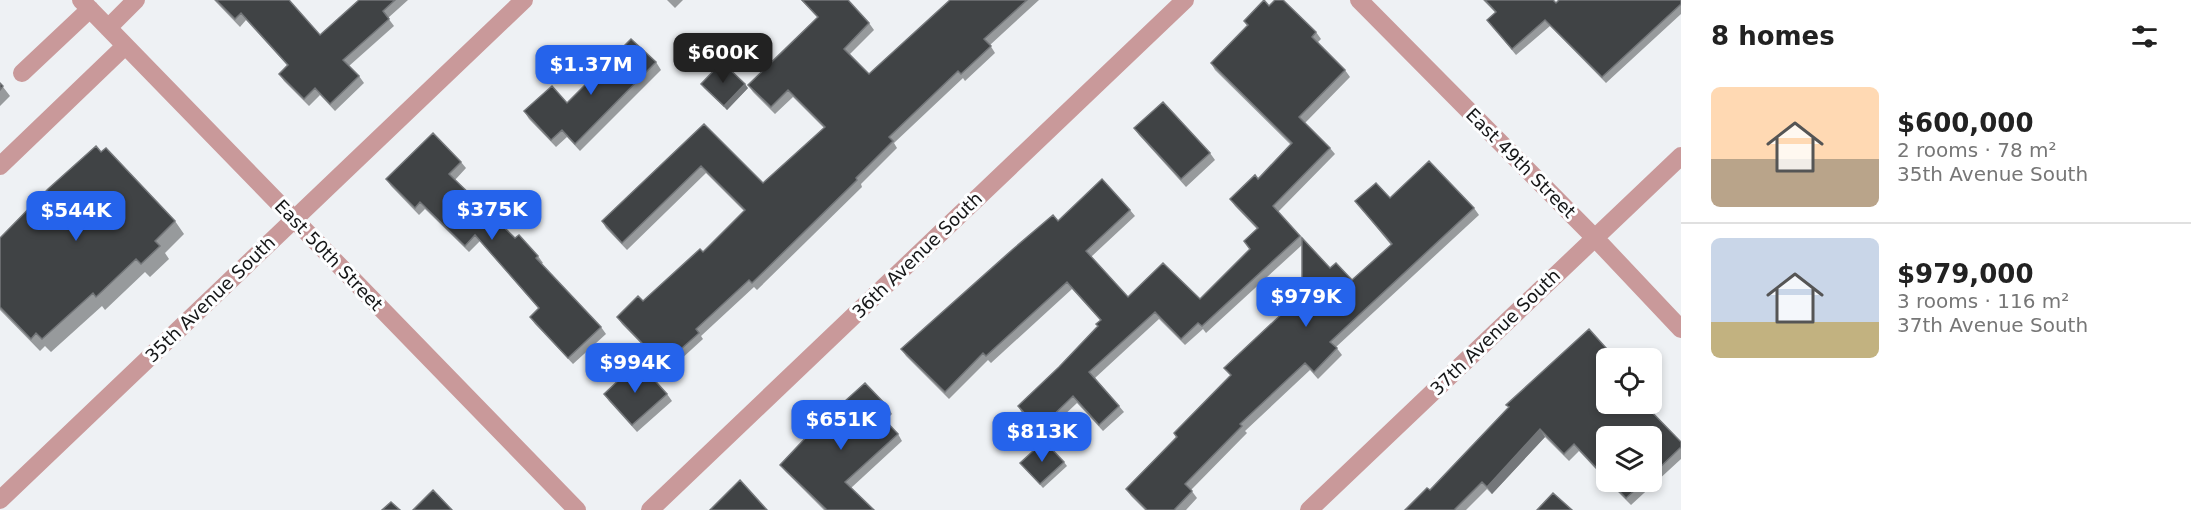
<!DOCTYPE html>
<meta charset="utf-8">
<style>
:root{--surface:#fff;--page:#f2f2f2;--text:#222;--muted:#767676;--line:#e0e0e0;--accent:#2563eb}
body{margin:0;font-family:"DejaVu Sans",sans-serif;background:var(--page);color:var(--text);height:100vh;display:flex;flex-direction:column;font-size:22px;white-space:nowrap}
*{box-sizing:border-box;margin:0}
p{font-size:20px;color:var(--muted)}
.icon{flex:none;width:33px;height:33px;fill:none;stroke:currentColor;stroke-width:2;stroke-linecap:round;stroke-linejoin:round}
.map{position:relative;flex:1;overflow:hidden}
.drawer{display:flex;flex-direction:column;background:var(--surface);width:510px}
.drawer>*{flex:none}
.tools{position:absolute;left:1596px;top:348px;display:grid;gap:12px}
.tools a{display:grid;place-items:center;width:66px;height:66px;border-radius:9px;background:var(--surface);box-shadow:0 3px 9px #0003;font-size:30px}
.price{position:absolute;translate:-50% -51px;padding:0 14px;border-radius:12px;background:var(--accent);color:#fff;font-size:20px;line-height:39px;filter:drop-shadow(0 2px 3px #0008)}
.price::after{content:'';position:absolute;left:50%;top:36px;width:18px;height:14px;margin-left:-9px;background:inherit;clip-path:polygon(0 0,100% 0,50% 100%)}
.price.current{background:#222;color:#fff}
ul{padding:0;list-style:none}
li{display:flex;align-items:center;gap:18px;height:150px;padding:0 30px}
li+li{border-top:2px solid var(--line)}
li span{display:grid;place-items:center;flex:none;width:168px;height:120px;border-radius:9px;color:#555}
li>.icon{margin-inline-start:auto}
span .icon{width:72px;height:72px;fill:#fffc;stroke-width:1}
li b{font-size:26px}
h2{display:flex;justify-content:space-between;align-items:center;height:72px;padding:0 30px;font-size:26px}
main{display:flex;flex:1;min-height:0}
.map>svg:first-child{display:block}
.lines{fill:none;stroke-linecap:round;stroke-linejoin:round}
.minor{stroke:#c9999a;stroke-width:18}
.wall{fill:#979a9c}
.shaded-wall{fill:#74777a}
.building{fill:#404345;stroke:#74777a;stroke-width:1.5}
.labels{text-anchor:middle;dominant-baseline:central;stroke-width:6;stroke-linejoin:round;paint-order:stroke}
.street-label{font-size:18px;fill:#151617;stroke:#fdfeff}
</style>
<main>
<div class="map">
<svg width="1681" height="510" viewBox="0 0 1681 510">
<rect width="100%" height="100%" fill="#eef1f4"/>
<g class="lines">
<path class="minor" d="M 81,0 L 577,510
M 1359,0 L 1594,237 L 1681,329
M 108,28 L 136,0
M 22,73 L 90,9
M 0,166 L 125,46
M 0,500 L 524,0
M 650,510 L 1185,0
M 1309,510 L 1681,156"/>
</g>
<path class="wall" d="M 214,0 L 289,0 L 320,35 L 359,0 L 408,0 L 388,18 L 394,26 L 349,66 L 359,76 L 364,83 L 335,111 L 320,95 L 309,106 L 284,81 L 279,74 L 287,65 L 246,20 L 240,27 Z
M 667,0 L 683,0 L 675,8 Z
M 801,0 L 848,0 L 869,23 L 874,30 L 850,54 L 869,74 L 950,0 L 1039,0 L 990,45 L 995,53 L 965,81 L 963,78 L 894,143 L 897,148 L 861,184 L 862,187 L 757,290 L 754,287 L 701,336 L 703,339 L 668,371 L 622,324 L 617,317 L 643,301 L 703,252 L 744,211 L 706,173 L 627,250 L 606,228 L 602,221 L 704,124 L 763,183 L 824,128 L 793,97 L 775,114 L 753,92 L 748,85 L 818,18 Z
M 1483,0 L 1553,0 L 1556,3 L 1681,0 L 1681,14 L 1606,83 L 1550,26 L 1516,55 L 1487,20 L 1496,13 Z
M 1269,6 L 1316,32 L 1321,39 L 1318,42 L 1345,70 L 1350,77 L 1305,123 L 1330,148 L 1335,154 L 1278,212 L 1330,268 L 1352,280 L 1391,245 L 1355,201 L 1390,198 L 1474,208 L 1479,215 L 1336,347 L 1342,355 L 1318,379 L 1310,370 L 1245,431 L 1247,433 L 1191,490 L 1197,498 L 1186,510 L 1145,510 L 1131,496 L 1126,489 L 1176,437 L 1174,433 L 1231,376 L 1224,368 L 1302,295 L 1302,245 L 1206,333 L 1203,329 L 1185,345 L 1159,319 L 1095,378 L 1119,406 L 1124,412 L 1103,431 L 1077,403 L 1043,435 L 1022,413 L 1018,406 L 1059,367 L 1098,327 L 1100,320 L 1072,289 L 991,363 L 988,360 L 949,399 L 906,356 L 901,349 L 1058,221 L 1130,210 L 1135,216 L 1091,257 L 1128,297 L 1200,299 L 1250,249 L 1244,241 L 1257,229 L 1235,206 L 1230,199 L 1258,179 L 1291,145 L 1215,70 L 1211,63 L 1247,26 L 1244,21 Z
M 656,62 L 661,70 L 580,151 L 567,137 L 556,147 L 529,119 L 524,111 L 567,103 Z
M 0,83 L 10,96 L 0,106 Z
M 701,84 L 748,88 L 727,110 L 704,88 Z
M 1134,128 L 1210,153 L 1215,160 L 1186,187 L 1139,135 Z
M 461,162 L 466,168 L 455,180 L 515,238 L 538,256 L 543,263 L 541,264 L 601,327 L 606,334 L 573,364 L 535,324 L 530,317 L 539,309 L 480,241 L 469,252 L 425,209 L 419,215 L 391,186 L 386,179 Z
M 175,221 L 184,234 L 165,253 L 169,259 L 150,277 L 145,272 L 105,310 L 102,306 L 51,352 L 45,346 L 40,351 L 0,310 L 0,238 Z
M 604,394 L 667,394 L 672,401 L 637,432 L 609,401 Z
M 1606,404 L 1681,442 L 1681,459 L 1631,505 L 1608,482 L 1652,482 L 1652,436 L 1606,436 L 1606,480 L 1579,451 L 1569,461 L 1545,437 L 1492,494 L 1487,489 L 1466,510 L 1405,510 L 1430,490 L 1508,408 Z
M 888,407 L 892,414 L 885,421 L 898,434 L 902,441 L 851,488 L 874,510 L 824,510 L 785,471 L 780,465 Z
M 1064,462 L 1067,466 L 1043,488 L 1020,463 Z"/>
<path class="shaded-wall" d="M 745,84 L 748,88 L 727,110 L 724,106 Z
M 1540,429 L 1545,437 L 1492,494 L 1487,487 Z"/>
<path class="building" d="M 216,0 L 289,0 L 320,35 L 359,0 L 395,0 L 383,11 L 389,19 L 343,60 L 359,76 L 330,104 L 315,88 L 304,99 L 279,74 L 288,65 L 241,13 L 235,19 Z
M 802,0 L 848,0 L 869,23 L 844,49 L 869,74 L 950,0 L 1027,0 L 984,39 L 991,46 L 961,74 L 958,71 L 889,137 L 893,141 L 856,178 L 857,180 L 752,283 L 749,280 L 696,329 L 699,333 L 663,365 L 617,317 L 638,296 L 643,301 L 700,249 L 703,252 L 745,210 L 701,166 L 622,243 L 602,221 L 704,124 L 763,183 L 825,127 L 788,90 L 771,107 L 748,85 L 818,17 Z
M 1264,0 L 1269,6 L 1275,0 L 1283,0 L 1316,32 L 1312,37 L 1345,70 L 1299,117 L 1330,148 L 1273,206 L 1300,236 L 1202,326 L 1198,323 L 1181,339 L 1155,312 L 1089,372 L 1119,406 L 1099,425 L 1073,396 L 1039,429 L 1018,406 L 1059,367 L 1098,326 L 1096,324 L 1101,320 L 1067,282 L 986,356 L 983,353 L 945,392 L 901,349 L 1012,250 L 1053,215 L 1058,221 L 1102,179 L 1130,210 L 1086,251 L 1128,297 L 1163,263 L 1200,299 L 1250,249 L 1244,241 L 1258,228 L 1230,199 L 1255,175 L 1258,179 L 1292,143 L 1211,63 L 1248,25 L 1244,21 Z
M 1485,0 L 1553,0 L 1556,3 L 1559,0 L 1681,0 L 1681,4 L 1602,77 L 1545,20 L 1512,49 L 1487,20 L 1496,12 Z
M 631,39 L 656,62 L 575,144 L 562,130 L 551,140 L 524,111 L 552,86 L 567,103 Z
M 722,62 L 745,84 L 724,106 L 701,84 Z
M 0,83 L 3,86 L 0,90 Z
M 1163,102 L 1210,153 L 1181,179 L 1134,128 Z
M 433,133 L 461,162 L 449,174 L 515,238 L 519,235 L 538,256 L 536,258 L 601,327 L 568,358 L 530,317 L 539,308 L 475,235 L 465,246 L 420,202 L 415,208 L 386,179 Z
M 96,146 L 101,152 L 106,148 L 175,221 L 155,241 L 160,246 L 141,264 L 136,259 L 96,297 L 93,293 L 42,339 L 36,333 L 31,339 L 0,307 L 0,238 L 48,189 Z
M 1429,161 L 1474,208 L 1330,342 L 1337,348 L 1314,372 L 1305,363 L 1240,424 L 1242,426 L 1185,484 L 1192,491 L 1174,510 L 1147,510 L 1126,489 L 1177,437 L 1174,433 L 1231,375 L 1224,368 L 1302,295 L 1302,238 L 1330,268 L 1336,263 L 1352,280 L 1392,244 L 1355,201 L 1376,183 L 1390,198 Z
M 1589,329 L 1615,358 L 1606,358 L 1606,404 L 1644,404 L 1681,442 L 1681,447 L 1652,475 L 1652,436 L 1606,436 L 1606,478 L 1574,444 L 1564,454 L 1540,429 L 1487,487 L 1482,482 L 1454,510 L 1405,510 L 1427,488 L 1430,490 L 1509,407 L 1506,405 Z
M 638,362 L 667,394 L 632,425 L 604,394 Z
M 865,383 L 888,407 L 880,415 L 898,434 L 845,482 L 874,510 L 827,510 L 780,465 L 813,430 Z
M 1044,441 L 1064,462 L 1040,484 L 1020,463 Z
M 740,480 L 767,510 L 710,510 Z
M 1610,482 L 1644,482 L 1626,498 Z
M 433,490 L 452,510 L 413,510 Z
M 1553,493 L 1572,510 L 1537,510 Z
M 391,502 L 400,510 L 382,510 Z"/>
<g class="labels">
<g class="street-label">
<text transform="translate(1521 163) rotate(45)">East 49th Street</text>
<text transform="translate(329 255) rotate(46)">East 50th Street</text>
<text transform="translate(917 255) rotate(-44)">36th Avenue South</text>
<text transform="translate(210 299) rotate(-44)">35th Avenue South</text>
<text transform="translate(1495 332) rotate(-44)">37th Avenue South</text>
</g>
</g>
</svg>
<div class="tools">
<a><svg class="icon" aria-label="locate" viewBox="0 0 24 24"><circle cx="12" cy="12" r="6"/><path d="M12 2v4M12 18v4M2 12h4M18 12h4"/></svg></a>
<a><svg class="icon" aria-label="layers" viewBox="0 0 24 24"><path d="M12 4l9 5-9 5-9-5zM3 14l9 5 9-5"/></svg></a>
</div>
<b class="price current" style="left:723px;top:84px">$600K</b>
<b class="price" style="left:591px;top:96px">$1.37M</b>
<b class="price" style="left:492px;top:241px">$375K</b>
<b class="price" style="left:76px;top:242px">$544K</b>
<b class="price" style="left:1306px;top:328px">$979K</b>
<b class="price" style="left:635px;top:394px">$994K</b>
<b class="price" style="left:841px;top:451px">$651K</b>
<b class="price" style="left:1042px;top:463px">$813K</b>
</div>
<section class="drawer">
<h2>8 homes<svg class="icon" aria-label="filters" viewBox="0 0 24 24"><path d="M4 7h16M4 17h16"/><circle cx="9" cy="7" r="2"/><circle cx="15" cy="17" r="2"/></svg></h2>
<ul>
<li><span style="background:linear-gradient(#ffd9b3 60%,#b9a48a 0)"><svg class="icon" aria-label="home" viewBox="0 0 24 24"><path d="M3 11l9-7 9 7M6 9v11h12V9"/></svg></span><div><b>$600,000</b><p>2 rooms · 78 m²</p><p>35th Avenue South</p></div></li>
<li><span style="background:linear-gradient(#c9d6e8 70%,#c2b280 0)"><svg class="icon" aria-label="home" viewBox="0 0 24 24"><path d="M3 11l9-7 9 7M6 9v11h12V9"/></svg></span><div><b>$979,000</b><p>3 rooms · 116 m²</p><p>37th Avenue South</p></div></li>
</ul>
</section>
</main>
